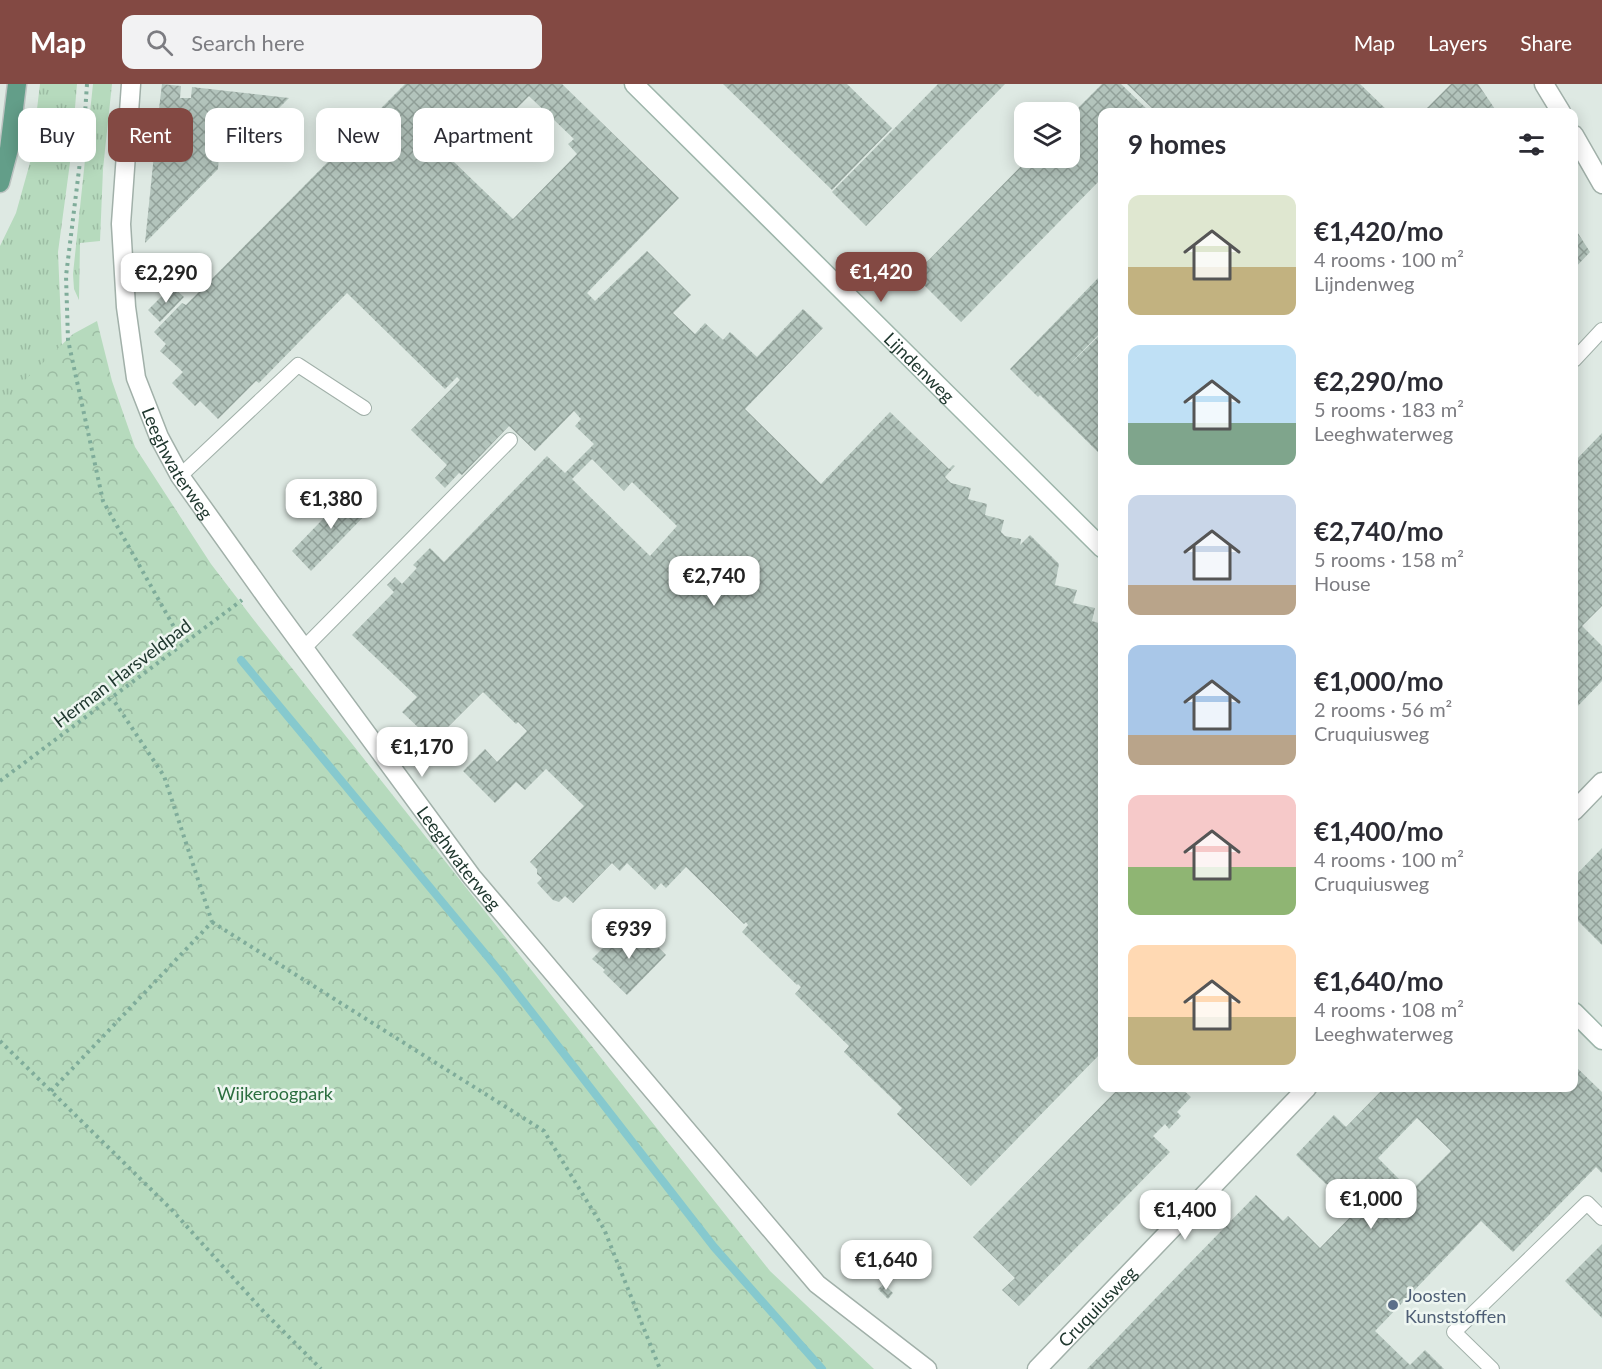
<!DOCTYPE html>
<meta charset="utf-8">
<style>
:root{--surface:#fff;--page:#f2f2f3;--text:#2b2b33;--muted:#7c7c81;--accent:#834943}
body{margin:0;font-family:Lato,sans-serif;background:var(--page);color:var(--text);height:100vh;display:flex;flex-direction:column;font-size:22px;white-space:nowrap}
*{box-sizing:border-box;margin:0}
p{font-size:20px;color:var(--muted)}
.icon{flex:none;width:33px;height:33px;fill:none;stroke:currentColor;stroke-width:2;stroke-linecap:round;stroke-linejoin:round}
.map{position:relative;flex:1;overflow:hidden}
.side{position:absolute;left:1098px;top:24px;width:480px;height:984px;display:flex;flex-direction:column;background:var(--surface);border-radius:12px;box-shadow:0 3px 15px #0003}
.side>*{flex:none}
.guide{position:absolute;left:18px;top:24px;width:570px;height:54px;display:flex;gap:12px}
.controls{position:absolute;left:1014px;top:18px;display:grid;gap:12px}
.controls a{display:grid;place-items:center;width:66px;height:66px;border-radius:12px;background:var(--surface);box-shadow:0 3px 15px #0003;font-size:30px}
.price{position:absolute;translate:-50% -51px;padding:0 14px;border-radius:12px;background:#fff;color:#222;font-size:20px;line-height:39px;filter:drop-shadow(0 2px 3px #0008)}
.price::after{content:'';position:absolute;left:50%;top:36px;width:18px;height:14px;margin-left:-9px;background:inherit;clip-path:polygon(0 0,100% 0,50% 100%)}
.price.on{background:var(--accent);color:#fff}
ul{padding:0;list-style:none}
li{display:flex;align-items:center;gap:18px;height:150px;padding:0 30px}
li span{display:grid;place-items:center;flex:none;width:168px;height:120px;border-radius:12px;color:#555}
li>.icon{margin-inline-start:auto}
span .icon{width:72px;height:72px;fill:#fffc;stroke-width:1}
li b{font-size:26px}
h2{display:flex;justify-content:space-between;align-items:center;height:72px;padding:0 30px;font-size:26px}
.chip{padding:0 21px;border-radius:12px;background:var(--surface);box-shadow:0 3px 15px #0003;font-size:21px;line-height:54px}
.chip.on{background:var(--accent);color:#fff}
header{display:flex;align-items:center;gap:36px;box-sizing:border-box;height:84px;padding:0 30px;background:var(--accent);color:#fff}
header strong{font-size:28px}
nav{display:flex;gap:33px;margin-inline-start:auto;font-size:21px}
.search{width:420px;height:54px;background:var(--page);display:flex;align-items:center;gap:15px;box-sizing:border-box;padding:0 21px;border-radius:12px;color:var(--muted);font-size:22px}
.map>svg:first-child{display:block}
.grass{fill:url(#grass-tufts)}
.park{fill:url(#park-crowns)}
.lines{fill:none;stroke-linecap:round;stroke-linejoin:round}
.stream{stroke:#86c9ce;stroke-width:8}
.building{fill:url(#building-cross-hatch);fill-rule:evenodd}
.lane-casing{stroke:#a1b0a9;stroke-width:16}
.street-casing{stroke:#a1b0a9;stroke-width:21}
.secondary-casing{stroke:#9db5aa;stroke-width:21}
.primary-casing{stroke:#bcc3c1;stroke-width:21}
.path{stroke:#7fac9a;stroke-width:4;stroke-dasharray:3 4.5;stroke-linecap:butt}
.lane{stroke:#fff;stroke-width:14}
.street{stroke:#fff;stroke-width:18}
.secondary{stroke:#fff;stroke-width:18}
.primary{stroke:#639e89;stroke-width:18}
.service-dot{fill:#5c6f8a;stroke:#eef6f1;stroke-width:2}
.labels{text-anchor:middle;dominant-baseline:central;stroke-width:5;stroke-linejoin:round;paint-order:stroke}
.street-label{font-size:18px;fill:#20382f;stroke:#eef6f1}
.park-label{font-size:18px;fill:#2b6e3f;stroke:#eef6f1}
.service-label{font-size:18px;fill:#4e5e75;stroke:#eef6f1;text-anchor:start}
</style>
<header>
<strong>Map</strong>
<div class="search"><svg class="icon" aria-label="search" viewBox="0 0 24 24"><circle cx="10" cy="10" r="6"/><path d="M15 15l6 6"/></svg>Search here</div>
<nav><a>Map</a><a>Layers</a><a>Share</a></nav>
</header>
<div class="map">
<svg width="1602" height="1285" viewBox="0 0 1602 1285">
<defs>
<pattern id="grass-tufts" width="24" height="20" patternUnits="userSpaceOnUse" patternTransform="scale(1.5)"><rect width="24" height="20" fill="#b6dabd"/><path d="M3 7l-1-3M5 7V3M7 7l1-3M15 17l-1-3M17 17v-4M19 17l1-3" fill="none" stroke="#9cbca3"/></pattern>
<pattern id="park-crowns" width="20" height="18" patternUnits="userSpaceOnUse" patternTransform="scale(1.5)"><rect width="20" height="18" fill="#b6dabd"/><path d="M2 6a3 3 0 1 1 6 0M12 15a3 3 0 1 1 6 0" fill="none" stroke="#9cbca3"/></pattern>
<pattern id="building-cross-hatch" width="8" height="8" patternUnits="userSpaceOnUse" patternTransform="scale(1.5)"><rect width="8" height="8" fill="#b3c4bc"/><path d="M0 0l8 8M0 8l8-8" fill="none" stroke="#91a099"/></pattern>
</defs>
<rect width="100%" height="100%" fill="#dee9e3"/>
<path class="grass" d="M 40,0 L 77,0 L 71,71 L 58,168 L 62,263 L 0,375 L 0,162 L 16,129 L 31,75 Z
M 93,0 L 112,0 L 103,85 L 100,157 L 80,159 L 79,216 L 74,205 L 73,190 Z"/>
<path class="park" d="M 97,237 L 112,297 L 135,363 L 211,480 L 257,540 L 770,1187 L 874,1285 L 0,1285 L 0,326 L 25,296 L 73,250 Z"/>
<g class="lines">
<path class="stream" d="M 241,576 L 502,890 L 714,1163 L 822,1285"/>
</g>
<path class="building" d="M 162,0 L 181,2 L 180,14 L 191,14 L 192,3 L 289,14 L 231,72 L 219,71 L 218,85 L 145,159 L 158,31 L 162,31 L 163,25 L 159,25 Z
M 405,0 L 562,0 L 679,114 L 587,209 L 595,217 L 647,167 L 691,211 L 673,229 L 695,250 L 705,239 L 723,256 L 730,248 L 757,273 L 803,225 L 823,244 L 745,325 L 821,400 L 890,328 L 949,385 L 953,381 L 955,382 L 945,393 L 951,399 L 971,404 L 968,415 L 987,420 L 985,431 L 1004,436 L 1001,448 L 1005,452 L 1021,455 L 1020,461 L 1030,451 L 1059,480 L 1055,501 L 1077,506 L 1073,519 L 1095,524 L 1092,537 L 1102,540 L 1102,968 L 971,1102 L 897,1030 L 902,1024 L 844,968 L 849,962 L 795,910 L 801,903 L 798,900 L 797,901 L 742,848 L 748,841 L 746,838 L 744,840 L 686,783 L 666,804 L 661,799 L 655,806 L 627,779 L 620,787 L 612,779 L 573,819 L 565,812 L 559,818 L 553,816 L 537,799 L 542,794 L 537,790 L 537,785 L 530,778 L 584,722 L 546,685 L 525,706 L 516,698 L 495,719 L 463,687 L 485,665 L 497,678 L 527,647 L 518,638 L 516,640 L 483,608 L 440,651 L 436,647 L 425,658 L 417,650 L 421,646 L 402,628 L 417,613 L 352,551 L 394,508 L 387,501 L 395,493 L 402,500 L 417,484 L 413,481 L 430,464 L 444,478 L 547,372 L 565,389 L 594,360 L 575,342 L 581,335 L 574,327 L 535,367 L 509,342 L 462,391 L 459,389 L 445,404 L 435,394 L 447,381 L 411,346 L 460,296 L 457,293 L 445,305 L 347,209 L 259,299 L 256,297 L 218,335 L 200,317 L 195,322 L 172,299 L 183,288 L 160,267 L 166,260 L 154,248 L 182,219 L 186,221 ZM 529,12 L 574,55 L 568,60 L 577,70 L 513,135 L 426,51 L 443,33 L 475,64 L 511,28 L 512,29 ZM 592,375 L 624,407 L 632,398 L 677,442 L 650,472 L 572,395 Z
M 723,0 L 847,0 L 892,44 L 832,106 Z
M 938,0 L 1005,0 L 866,142 L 832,108 Z
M 1102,0 L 1121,0 L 1150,28 L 1102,28 L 1102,94 L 961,238 L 914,191 L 1029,74 L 1070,74 L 1070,32 Z
M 1127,0 L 1360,0 L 1389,28 L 1156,28 Z
M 1451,0 L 1478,0 L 1497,28 L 1423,28 Z
M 1574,143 L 1590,168 L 1574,185 Z
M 1102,190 L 1102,247 L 1068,282 L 1102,249 L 1102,372 L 1040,311 L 1038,313 L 1010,285 Z
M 172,202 L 184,213 L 160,238 L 148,226 Z
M 1602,349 L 1602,522 L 1582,542 L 1602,562 L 1602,597 L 1574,626 L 1574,378 Z
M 351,406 L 371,425 L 311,487 L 292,467 Z
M 1602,764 L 1602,861 L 1574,833 L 1574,793 Z
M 637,842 L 666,871 L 627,911 L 603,888 L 605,886 L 592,875 L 611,856 L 617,862 Z
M 1574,981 L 1602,1008 L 1602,1089 L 1596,1083 L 1513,1168 L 1481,1137 L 1375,1247 L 1410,1281 L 1425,1266 L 1444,1285 L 1087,1285 L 1256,1111 L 1283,1137 L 1288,1132 L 1320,1164 L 1355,1128 L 1296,1071 L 1334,1031 L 1346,1043 L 1384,1004 L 1574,1004 ZM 1417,1034 L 1451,1067 L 1411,1107 L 1378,1074 Z
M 1119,1004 L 1181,1004 L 1191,1013 L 1177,1028 L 1181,1032 L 1169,1045 L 1165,1040 L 1153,1052 L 1170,1068 L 1019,1222 L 1002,1206 L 1015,1194 L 973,1153 Z
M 1602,1160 L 1602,1234 L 1565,1197 Z
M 884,1200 L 893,1209 L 888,1215 L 878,1205 Z"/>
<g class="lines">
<g class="lane-casing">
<path id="lane" d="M 1574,276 L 1602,246
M 180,392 L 298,281 L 364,324
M 304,564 L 510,356
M 1492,1285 L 1454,1248 L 1587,1119 L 1602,1134"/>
</g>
<g class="street-casing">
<g id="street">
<path id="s1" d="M 131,0 L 121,140 L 126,223 L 136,294 L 159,353 L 180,392 L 270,518 L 472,793 L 817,1200 L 927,1285"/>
<path d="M 1544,0 L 1561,28"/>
<path d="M 1574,51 L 1602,100"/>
<path d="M 1574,727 L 1602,698"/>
<path id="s2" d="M 1037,1285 L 1307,1004"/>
</g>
</g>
<g class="secondary-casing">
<g id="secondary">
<path id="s3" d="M 634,0 L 1102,464"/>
<path d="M 1574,928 L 1602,956"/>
</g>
</g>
<g class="primary-casing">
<path id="primary" d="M 0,99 L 9,65 L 17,0"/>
</g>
<path class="path" d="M 87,0 L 84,45 L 66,192 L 68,256 L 103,417 L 183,559
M 0,697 L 242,516
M 212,838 L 544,1047 L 604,1145 L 660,1285
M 0,957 L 172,1126 L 264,1228 L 321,1285
M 51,1007 L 212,838 L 164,692 L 112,614"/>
<use href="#lane" class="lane"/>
<use href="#street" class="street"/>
<use href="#secondary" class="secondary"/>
<use href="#primary" class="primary"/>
</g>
<circle class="service-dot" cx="1393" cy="1221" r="6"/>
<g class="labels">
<g class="street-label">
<text stroke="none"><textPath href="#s3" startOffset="402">Lijndenweg</textPath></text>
<text stroke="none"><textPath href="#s1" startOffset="390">Leeghwaterweg</textPath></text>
<text transform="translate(122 589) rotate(-37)">Herman Harsveldpad</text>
<text stroke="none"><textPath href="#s1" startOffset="876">Leeghwaterweg</textPath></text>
<text stroke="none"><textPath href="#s2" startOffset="87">Cruquiusweg</textPath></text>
</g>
<g class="park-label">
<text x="275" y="1009">Wijkeroogpark</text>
</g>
<g class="service-label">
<text x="1405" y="1211">Joosten<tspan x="1405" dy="21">Kunststoffen</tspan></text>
</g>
</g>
</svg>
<div class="controls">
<a><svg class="icon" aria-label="layers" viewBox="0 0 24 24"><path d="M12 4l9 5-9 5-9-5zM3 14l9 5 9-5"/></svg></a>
</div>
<b class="price on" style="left:881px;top:219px">€1,420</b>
<b class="price" style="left:166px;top:220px">€2,290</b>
<b class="price" style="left:331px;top:446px">€1,380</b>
<b class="price" style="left:714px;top:523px">€2,740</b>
<b class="price" style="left:422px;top:694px">€1,170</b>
<b class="price" style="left:629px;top:876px">€939</b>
<b class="price" style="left:1371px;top:1146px">€1,000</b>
<b class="price" style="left:1185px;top:1157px">€1,400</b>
<b class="price" style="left:886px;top:1207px">€1,640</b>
<div class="guide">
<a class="chip">Buy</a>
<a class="chip on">Rent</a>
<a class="chip">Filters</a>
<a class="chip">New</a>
<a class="chip">Apartment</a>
</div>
<section class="side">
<h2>9 homes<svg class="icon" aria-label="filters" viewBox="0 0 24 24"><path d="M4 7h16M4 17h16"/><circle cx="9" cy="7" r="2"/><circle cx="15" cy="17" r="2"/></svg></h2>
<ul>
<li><span style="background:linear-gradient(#dfe7d0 60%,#c2b280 0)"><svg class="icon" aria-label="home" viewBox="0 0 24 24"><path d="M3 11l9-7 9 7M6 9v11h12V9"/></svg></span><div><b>€1,420/mo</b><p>4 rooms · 100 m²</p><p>Lijndenweg</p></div></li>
<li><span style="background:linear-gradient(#bfe0f5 65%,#7fa58c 0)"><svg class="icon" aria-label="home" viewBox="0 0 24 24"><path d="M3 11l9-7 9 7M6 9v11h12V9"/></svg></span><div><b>€2,290/mo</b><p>5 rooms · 183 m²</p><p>Leeghwaterweg</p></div></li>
<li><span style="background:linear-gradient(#c9d6e8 75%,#b9a48a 0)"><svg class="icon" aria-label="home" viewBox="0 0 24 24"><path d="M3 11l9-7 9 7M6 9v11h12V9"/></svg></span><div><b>€2,740/mo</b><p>5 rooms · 158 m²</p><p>House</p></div></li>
<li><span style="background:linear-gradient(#a9c7e8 75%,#b9a48a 0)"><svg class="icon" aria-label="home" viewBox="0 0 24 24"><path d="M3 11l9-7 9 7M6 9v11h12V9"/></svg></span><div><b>€1,000/mo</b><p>2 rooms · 56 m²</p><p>Cruquiusweg</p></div></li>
<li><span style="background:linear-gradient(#f6c9c9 60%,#8fb573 0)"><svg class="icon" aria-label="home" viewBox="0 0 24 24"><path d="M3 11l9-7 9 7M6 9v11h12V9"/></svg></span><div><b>€1,400/mo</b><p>4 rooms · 100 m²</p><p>Cruquiusweg</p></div></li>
<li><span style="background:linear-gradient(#ffd9b3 60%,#c2b280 0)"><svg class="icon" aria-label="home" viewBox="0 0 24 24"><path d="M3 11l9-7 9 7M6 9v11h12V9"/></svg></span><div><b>€1,640/mo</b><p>4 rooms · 108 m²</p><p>Leeghwaterweg</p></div></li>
</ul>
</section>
</div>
